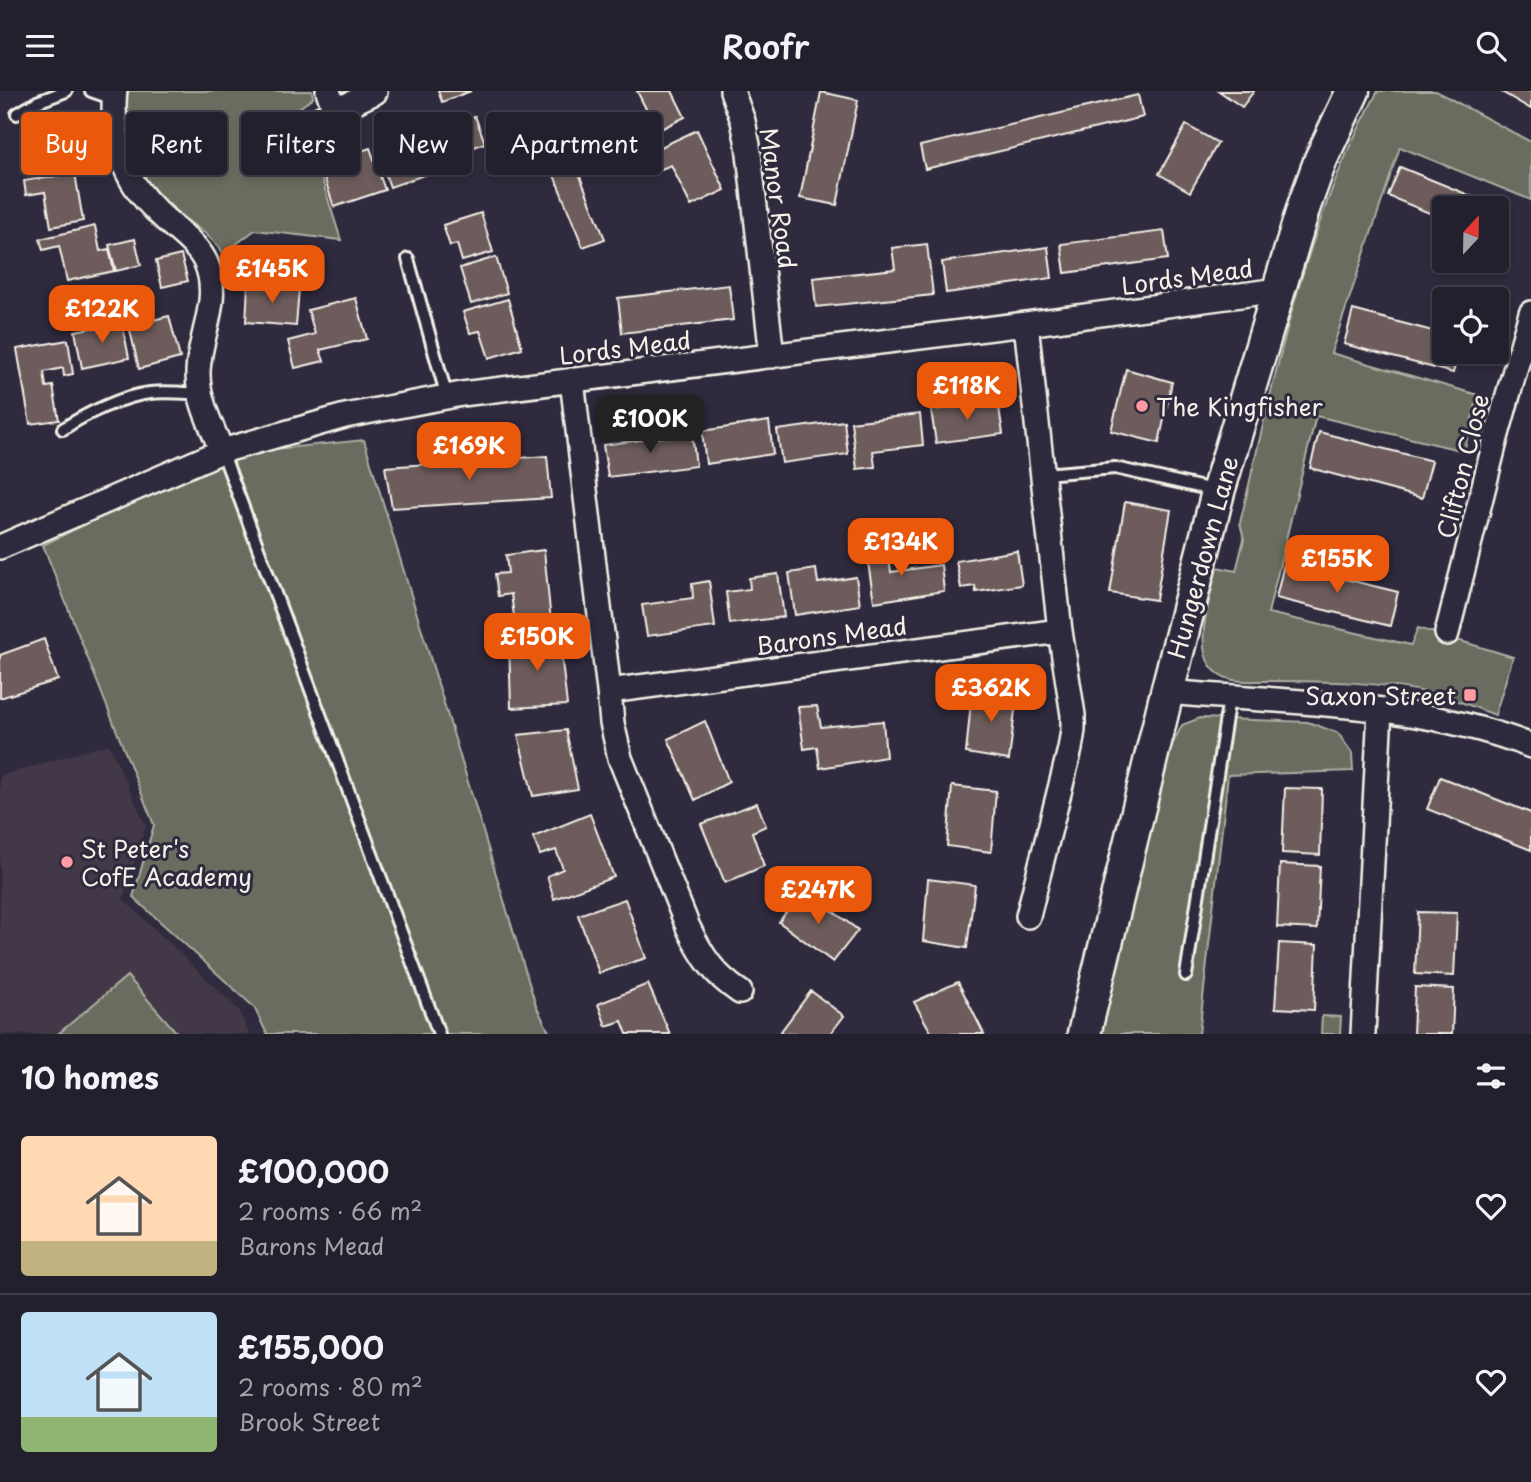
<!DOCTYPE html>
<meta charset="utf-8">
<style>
:root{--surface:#23202e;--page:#2f2d3a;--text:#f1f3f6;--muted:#a3a3aa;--line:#403e4a;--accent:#ea580c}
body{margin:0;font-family:"Playpen Sans",sans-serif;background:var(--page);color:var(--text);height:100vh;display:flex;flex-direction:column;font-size:26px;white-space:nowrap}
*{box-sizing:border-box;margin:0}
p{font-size:23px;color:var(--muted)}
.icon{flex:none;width:38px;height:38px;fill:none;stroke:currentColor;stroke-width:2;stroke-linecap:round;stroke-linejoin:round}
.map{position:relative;height:943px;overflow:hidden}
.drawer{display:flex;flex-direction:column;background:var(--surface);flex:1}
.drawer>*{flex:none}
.guide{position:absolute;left:21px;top:21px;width:700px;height:63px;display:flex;gap:14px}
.needle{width:46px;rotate:22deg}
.buttons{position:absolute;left:1432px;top:105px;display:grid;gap:14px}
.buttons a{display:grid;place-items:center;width:77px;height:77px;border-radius:7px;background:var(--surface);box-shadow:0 4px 10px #0003,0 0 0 2px var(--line);font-size:35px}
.price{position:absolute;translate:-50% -60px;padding:0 16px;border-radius:14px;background:var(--accent);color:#fff;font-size:23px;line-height:46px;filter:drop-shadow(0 2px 4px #0008)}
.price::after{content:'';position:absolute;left:50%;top:42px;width:21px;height:16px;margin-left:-10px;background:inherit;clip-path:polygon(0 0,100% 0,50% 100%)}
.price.selected{background:#222;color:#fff}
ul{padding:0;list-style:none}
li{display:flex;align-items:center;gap:21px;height:175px;padding:0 21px}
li+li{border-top:2px solid var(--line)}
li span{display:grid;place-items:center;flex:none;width:196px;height:140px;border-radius:7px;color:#555}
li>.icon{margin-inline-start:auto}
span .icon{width:84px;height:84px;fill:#fffc;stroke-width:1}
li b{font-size:30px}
h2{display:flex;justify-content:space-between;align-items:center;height:84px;padding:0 21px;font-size:30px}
.chip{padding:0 24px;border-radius:7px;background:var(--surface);box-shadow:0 4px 10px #0003,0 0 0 2px var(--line);font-size:24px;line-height:63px}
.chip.selected{background:var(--accent);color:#fff}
header{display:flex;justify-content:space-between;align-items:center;height:91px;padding:0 21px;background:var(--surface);font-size:32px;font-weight:600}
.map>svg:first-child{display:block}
.built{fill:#423946}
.green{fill:#696c5e;stroke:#aeaea3;stroke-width:2}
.building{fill:#6e5c5b;stroke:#f4f1e8;stroke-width:2}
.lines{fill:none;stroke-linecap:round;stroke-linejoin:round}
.service-casing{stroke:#f4f1e8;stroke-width:16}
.minor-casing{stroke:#f4f1e8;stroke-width:28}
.secondary-casing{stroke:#f4f1e8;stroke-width:37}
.service{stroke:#2f2a3d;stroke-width:10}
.minor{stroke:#2f2a3d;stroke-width:23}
.secondary{stroke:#2f2a3d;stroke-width:32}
.poi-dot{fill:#ff9aa2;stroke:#2f2a3d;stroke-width:2.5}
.labels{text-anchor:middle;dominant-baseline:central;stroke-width:6;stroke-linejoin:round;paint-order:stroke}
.street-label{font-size:24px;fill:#f4f1e8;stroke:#2f2a3d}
.poi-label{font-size:24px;fill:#f4f1e8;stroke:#2f2a3d;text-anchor:start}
</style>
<header><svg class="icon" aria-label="menu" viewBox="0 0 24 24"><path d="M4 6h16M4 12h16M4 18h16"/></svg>Roofr<svg class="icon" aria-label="search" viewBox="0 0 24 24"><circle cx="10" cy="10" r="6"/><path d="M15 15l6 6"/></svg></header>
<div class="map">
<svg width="1531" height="943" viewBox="0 0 1531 943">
<rect width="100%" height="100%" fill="#2f2a3d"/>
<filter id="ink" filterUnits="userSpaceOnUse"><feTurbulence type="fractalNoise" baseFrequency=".0143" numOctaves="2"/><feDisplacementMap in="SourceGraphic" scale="14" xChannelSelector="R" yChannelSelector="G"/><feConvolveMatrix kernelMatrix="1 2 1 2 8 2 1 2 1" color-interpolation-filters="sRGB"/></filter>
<g filter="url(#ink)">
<path class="built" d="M 109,653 L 146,735 L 123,808 L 239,919 L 249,943 L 0,943 L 0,685 Z"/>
<path class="green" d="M 126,0 L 312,0 L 313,7 L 271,37 L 283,68 L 331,49 L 335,61 L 317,73 L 341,149 L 255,139 L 223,163 L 220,157 L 206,143 L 183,126 L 148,93 L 132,63 L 123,20 Z
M 1378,0 L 1436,0 L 1531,51 L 1531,109 L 1400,56 L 1331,262 L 1478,304 L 1464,360 L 1316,325 L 1268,522 L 1411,554 L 1418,537 L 1513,566 L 1495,624 C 1476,617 1455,608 1435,603 C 1379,590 1321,590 1264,590 C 1244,590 1223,593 1210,574 C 1194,551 1212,502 1217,476 L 1236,480 L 1244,448 L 1240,432 C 1270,306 1296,176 1349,57 C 1358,38 1368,19 1378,0 Z
M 364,349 L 536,915 L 550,943 L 267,943 L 254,916 L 133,806 L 154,734 L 43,454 L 227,363 Z
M 1200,627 L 1308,631 L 1338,642 L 1352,662 L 1353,680 L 1228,684 L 1199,943 L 1097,943 L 1170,658 L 1182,634 Z
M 127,885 L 178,943 L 58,943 Z
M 1322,925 L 1341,926 L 1340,943 L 1321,943 Z"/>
<path class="building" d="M 438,0 L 471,0 L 442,11 Z
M 637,0 L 672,0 L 685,26 L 657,40 Z
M 1219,0 L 1254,0 L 1242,16 Z
M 1500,0 L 1531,0 L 1531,18 Z
M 821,1 L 858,9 L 837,114 L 800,107 Z
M 1138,4 L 1143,26 L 925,78 L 920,55 Z
M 475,25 L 485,52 L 443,68 L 429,33 L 446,27 L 450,35 Z
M 60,30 L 70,77 L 33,85 L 24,37 Z
M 1186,34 L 1218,52 L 1190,101 L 1159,83 Z
M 697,39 L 725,99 L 691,115 L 671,74 L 659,79 L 650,61 Z
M 422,40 L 436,80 L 390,96 L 376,57 Z
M 563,43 L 605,148 L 583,156 L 541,52 Z
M 370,57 L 385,99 L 334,116 L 320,74 Z
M 1400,76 L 1508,120 L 1496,150 L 1496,117 L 1444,117 L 1444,128 L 1388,105 Z
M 75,82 L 83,130 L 51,136 L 45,101 L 26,104 L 24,90 Z
M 481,122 L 493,161 L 462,170 L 457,153 L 450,155 L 443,134 Z
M 95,135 L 100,160 L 109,158 L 114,180 L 67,190 L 59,155 L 43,159 L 40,148 Z
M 1164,140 L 1168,168 L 1065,182 L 1061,153 Z
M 135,148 L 141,174 L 116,180 L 109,154 Z
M 927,153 L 933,204 L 816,216 L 813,187 L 895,178 L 892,157 Z
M 1048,156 L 1052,187 L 946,202 L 942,171 Z
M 181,164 L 188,190 L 162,196 L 156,170 Z
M 496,166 L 507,202 L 471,213 L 460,177 Z
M 248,194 L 299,197 L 296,235 L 246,231 Z
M 729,194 L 733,229 L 622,242 L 618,207 Z
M 356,207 L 367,248 L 320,259 L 324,270 L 295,277 L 288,250 L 315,243 L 308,219 Z
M 508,208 L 522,257 L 489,267 L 480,240 L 470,242 L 463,221 Z
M 1353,219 L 1444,243 L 1444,261 L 1459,261 L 1453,282 L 1344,253 Z
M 169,225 L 180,267 L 139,278 L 129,235 Z
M 122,231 L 129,267 L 82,277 L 75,240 Z
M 68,249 L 73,283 L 64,285 L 63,277 L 44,281 L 46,296 L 53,295 L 59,329 L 30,333 L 17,258 Z
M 1126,278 L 1172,291 L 1159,352 L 1111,340 Z
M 998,310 L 1003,343 L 936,352 L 931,319 Z
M 920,323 L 923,354 L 873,360 L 875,376 L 857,378 L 851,331 Z
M 769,330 L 773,363 L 706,373 L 702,340 Z
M 844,330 L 848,363 L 782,372 L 777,339 Z
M 1319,341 L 1432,370 L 1422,407 L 1310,377 Z
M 692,342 L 696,375 L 608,386 L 603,354 Z
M 547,365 L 551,407 L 392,417 L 385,376 Z
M 1125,411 L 1171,419 L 1156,509 L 1110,502 Z
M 887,455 L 891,481 L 941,474 L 944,500 L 874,511 L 866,458 Z
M 544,459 L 551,531 L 515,533 L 511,503 L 498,505 L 495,483 L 508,482 L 506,464 Z
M 1017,460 L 1022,494 L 976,501 L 975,495 L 961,497 L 956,470 Z
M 1284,473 L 1398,501 L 1390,535 L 1276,507 Z
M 816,478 L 818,492 L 856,486 L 860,514 L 795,524 L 789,482 Z
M 778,483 L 784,526 L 730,533 L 726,501 L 750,498 L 749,487 Z
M 709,490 L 715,536 L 647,545 L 642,514 L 693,507 L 692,493 Z
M 559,544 L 567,614 L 511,617 L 509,550 Z
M 44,548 L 58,589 L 0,607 L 0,564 Z
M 972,600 L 1017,603 L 1009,669 L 966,662 Z
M 817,615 L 821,636 L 883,630 L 886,666 L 820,677 L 817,656 L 804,658 L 798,616 Z
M 705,630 L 729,691 L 695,709 L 668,648 Z
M 566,639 L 578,698 L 533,705 L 518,644 Z
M 1440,686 L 1531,722 L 1531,759 L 1427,718 Z
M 952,695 L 996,700 L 991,761 L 947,755 Z
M 1285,697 L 1322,698 L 1320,764 L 1282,762 Z
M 757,712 L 766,735 L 752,741 L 764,775 L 725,792 L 701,733 Z
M 590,723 L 614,786 L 554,808 L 547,785 L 563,778 L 556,759 L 540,764 L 533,746 Z
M 1280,773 L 1320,775 L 1317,838 L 1277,836 Z
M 928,788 L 975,794 L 967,857 L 923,850 Z
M 803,798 L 858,839 L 833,871 L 779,831 Z
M 625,808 L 646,867 L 599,882 L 578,824 Z
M 1418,821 L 1457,822 L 1454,885 L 1415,883 Z
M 1279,852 L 1317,854 L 1314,919 L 1275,917 Z
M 958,891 L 984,943 L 932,943 L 914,911 Z
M 648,893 L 670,943 L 627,943 L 622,930 L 606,935 L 598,913 Z
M 1415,896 L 1454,898 L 1452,943 L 1413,943 Z
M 811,900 L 844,925 L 830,943 L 779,943 Z"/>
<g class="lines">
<g class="service-casing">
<path id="service" d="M 91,0 L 114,8
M 17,23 L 37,11 L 66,0
M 408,168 L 447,306
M 63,338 C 85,323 123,305 150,302 C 166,300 184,302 200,303
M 222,360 L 439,943
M 1044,383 L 1115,377 L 1217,400
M 1186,884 L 1229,607"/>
</g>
<g class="minor-casing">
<path id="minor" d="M 115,0 C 113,15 114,28 116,43 C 123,82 137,103 166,129 C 180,142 198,154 206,172 C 222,210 198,246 198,283 C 198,310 212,336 222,360
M 328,0 L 335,20 L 375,1
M 732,0 L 743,30 L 748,54 L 772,265
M 297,39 L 335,20
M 1026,233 L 1060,540 L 1073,624 L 1073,639 L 1070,658 L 1028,825
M 572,289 L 609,600 L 1060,540
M 0,456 L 222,360 L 345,325 L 462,303 L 1026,233 L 1278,199
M 1447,542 L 1496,347 L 1531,222
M 609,600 L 612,632 L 620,667 L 688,836 C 702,865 713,883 740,901
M 1167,601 C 1288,612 1416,610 1531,655
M 1363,943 L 1380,619"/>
</g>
<g class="secondary-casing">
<path id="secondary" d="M 1084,943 L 1167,601 L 1218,401 L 1304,115 L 1321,68 L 1353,0"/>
</g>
<use href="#service" class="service"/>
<use href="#minor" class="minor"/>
<use href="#secondary" class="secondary"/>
</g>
</g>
<g class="poi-dot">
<circle cx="1142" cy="315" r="7"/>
<rect x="1463" y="597" width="14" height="14" rx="3.5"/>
<circle cx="67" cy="771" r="7"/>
</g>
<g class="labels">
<g class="street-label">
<text transform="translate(779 107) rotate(82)">Manor Road</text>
<text transform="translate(1187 185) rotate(-8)">Lords Mead</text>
<text transform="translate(625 256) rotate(-7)">Lords Mead</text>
<text transform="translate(1462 375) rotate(-76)">Clifton Close</text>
<text transform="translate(1202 466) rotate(-75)">Hungerdown Lane</text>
<text transform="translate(831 544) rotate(-8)">Barons Mead</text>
</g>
<g class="poi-label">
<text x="1156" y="315">The Kingfisher</text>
<text x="1456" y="604" text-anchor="end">Saxon Street</text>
<text x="81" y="757">St Peter's<tspan x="81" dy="28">CofE Academy</tspan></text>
</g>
</g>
</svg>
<div class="buttons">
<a><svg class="needle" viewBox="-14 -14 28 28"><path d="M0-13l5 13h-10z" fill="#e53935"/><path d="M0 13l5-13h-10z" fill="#a3a3aa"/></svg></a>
<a><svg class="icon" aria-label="locate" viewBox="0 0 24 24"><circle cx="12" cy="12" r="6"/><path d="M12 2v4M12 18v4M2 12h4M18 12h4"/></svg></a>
</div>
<b class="price" style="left:272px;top:214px">£145K</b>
<b class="price" style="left:102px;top:254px">£122K</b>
<b class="price" style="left:967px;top:331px">£118K</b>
<b class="price selected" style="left:650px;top:364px">£100K</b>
<b class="price" style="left:469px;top:391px">£169K</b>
<b class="price" style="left:901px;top:487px">£134K</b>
<b class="price" style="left:1337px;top:504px">£155K</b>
<b class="price" style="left:537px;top:582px">£150K</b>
<b class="price" style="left:991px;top:633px">£362K</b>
<b class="price" style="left:818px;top:835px">£247K</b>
<div class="guide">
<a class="chip selected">Buy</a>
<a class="chip">Rent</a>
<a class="chip">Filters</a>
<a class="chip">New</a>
<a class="chip">Apartment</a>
</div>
</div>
<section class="drawer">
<h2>10 homes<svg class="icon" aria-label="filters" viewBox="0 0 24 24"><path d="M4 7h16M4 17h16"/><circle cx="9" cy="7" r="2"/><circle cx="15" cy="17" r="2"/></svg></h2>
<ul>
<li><span style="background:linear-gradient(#ffd9b3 75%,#c2b280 0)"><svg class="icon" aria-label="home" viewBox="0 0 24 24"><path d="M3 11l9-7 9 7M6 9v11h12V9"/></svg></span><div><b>£100,000</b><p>2 rooms · 66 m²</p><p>Barons Mead</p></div><svg class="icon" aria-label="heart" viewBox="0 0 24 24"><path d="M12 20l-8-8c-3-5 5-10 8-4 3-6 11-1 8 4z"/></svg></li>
<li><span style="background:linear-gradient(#bfe0f5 75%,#8fb573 0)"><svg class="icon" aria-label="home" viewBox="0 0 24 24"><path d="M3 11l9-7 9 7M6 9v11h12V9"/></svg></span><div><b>£155,000</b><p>2 rooms · 80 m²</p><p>Brook Street</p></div><svg class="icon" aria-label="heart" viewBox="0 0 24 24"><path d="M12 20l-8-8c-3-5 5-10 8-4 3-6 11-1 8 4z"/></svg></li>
</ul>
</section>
